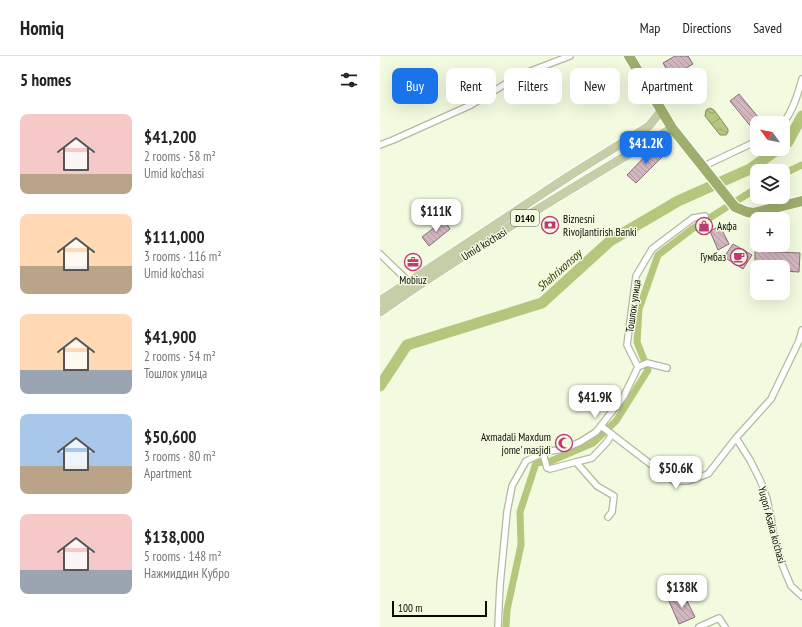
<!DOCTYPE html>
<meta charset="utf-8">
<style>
:root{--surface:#fff;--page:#f2f2f2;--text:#222;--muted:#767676;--line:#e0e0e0;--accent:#1a73e8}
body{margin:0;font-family:"PT Sans Narrow",sans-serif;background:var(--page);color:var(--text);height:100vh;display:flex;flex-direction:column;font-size:15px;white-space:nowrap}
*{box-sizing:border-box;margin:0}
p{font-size:13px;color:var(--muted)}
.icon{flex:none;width:22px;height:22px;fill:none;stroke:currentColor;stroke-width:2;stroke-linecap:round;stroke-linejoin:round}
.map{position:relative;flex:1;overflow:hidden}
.drawer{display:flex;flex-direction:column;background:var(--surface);width:380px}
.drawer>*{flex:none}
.hud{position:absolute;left:12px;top:12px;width:350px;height:36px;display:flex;gap:8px}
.needle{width:26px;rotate:303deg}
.tools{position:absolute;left:370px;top:60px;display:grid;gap:8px}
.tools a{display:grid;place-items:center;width:40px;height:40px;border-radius:8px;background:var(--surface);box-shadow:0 4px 16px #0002;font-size:20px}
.scale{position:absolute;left:12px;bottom:10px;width:95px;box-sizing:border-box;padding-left:4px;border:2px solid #0a0d05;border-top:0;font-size:11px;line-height:14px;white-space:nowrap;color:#0a0d05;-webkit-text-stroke:3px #f2fadf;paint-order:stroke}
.price{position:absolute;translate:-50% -34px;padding:0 9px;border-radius:8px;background:#fff;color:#222;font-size:13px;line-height:26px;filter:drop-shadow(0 1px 2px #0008)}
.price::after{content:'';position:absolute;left:50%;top:24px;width:12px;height:9px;margin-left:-6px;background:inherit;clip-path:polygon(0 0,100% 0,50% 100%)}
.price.active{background:var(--accent);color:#fff}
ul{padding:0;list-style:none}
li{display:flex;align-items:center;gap:12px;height:100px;padding:0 20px}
li span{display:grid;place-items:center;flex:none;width:112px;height:80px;border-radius:8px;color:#555}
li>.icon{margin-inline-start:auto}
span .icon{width:48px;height:48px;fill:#fffc;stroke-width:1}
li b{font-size:17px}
h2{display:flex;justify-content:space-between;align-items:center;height:48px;padding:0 20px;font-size:17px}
.chip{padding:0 14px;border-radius:8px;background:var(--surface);box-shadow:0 4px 16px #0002;font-size:14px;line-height:36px}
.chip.active{background:var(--accent);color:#fff}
header{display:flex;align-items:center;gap:24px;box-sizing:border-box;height:56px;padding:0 20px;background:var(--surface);border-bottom:1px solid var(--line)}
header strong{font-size:19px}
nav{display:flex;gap:22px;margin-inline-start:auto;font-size:14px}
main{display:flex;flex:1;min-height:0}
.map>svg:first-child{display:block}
.water{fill:url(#water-waves);stroke:#818f58}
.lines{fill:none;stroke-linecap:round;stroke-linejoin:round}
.canal{stroke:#b4c77c;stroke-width:7}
.river{stroke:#b4c77c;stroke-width:11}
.building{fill:url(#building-back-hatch);stroke:#896d77}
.street-casing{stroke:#b3baa0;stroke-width:8}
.primary-casing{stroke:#fff;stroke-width:11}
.highway-casing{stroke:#fff;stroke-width:12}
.street{stroke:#fff;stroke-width:5.5}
.primary{stroke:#c5cea7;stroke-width:9}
.highway{stroke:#9eae6d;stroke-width:10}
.labels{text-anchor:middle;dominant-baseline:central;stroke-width:3;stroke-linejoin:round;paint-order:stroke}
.shield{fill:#f2fadf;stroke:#505446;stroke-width:1}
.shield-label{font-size:10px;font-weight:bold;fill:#0a0d05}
.poi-label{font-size:11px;fill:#0a0d05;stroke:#f2fadf;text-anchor:start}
.street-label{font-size:11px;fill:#0a0d05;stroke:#f2fadf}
.water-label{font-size:12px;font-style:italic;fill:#323c02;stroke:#f2fadf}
</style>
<header>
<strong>Homiq</strong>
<nav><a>Map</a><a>Directions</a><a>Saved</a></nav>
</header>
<main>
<section class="drawer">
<h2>5 homes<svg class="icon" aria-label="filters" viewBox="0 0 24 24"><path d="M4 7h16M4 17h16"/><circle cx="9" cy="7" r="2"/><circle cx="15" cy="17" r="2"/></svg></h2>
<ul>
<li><span style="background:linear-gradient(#f6c9c9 75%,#b9a48a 0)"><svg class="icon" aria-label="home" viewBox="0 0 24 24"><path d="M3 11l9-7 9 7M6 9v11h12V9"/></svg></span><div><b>$41,200</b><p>2 rooms · 58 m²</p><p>Umid ko'chasi</p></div></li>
<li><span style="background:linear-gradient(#ffd9b3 65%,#b9a48a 0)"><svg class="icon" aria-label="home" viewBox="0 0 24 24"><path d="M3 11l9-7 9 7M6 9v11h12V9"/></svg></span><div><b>$111,000</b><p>3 rooms · 116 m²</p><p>Umid ko'chasi</p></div></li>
<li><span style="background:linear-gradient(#ffd9b3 70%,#9aa5b1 0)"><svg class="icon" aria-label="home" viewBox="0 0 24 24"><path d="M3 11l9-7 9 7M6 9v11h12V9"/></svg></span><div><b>$41,900</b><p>2 rooms · 54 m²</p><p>Тошлок улица</p></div></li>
<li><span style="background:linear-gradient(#a9c7e8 65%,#b9a48a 0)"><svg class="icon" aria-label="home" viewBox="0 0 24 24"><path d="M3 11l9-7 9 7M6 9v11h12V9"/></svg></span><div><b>$50,600</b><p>3 rooms · 80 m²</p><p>Apartment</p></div></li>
<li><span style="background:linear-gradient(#f6c9c9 70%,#9aa5b1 0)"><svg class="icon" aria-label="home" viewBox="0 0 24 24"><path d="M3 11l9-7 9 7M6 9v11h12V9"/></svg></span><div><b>$138,000</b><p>5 rooms · 148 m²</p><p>Нажмиддин Кубро</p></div></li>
</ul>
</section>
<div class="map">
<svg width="422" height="571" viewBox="0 0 422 571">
<defs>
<pattern id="water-waves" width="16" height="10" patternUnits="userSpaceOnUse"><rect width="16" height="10" fill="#b4c77c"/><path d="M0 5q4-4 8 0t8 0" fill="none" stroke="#99aa6a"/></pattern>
<pattern id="building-back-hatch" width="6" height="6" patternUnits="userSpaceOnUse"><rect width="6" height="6" fill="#d4b6c1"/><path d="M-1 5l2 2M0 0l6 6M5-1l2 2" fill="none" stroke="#b59ba4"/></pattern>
</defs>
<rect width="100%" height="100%" fill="#f2fadf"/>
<path class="water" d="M 330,52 L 334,54 L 348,73 L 348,76 L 346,79 L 340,79 L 325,60 L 326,54 Z"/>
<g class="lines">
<path class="canal" d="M 403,118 L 422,109
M 126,571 L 127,554 L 141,489 L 140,456 L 156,407 L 171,405 L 213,387 L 236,365 L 268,314 L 257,286 L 259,253 L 278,199 L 312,173 L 377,132"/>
<path class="river" d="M 403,89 L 408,86 L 422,60
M 0,330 L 27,289 L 162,247 L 230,185 L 298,145 L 370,113 L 398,93"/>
</g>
<path class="building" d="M 295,0 L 308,0 L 313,8 L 291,21 L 283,7 Z
M 359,38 L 383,67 L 377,67 L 377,78 L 350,45 Z
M 275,90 L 284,99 L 256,127 L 247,119 Z
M 64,164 L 70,173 L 49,190 L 42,181 Z
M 340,170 L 349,188 L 338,194 L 330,175 Z
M 353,188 L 372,199 L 363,213 L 344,201 Z
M 375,195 L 420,197 L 419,216 L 403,215 L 403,211 L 375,211 Z
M 303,537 L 315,561 L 299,568 L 289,545 Z"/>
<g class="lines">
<g class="street-casing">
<path id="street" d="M 403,67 C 413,55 418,38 422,23
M 0,89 L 13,84 L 91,49 L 140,19 L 190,0
M 324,110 L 377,85
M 0,198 L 28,225
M 422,274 L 419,285 L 391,343 L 356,382 L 370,404 L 381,426 L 387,443 L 391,462 L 394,481 L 401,506 L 411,530 L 422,540
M 258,311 L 267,307 L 287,312
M 221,370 L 286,420 L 294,425 L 308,425 L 328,418 L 356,382
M 163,397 L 167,412 L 170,413 L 196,406
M 228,461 L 232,456 L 234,440 L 217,430 L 196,406 L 212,402 L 227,386 L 232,378
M 118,571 L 120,529 L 127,456 L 132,430 L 146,405 L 165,396 L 183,393 L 200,386 L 216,376 L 244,340 L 258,311 L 247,289 L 256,220 L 272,193 L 313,162 L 325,160
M 319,571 L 339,562 L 345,571"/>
</g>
<g class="primary-casing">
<path id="primary" d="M 0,245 L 189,120 L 269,70 L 281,55
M 0,256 C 94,190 194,131 292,72"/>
</g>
<g class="highway-casing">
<path id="highway" d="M 249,0 L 292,72 L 355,151 L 367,156 L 373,157 L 422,145"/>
</g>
<use href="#street" class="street"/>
<use href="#primary" class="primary"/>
<use href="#highway" class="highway"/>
</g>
<defs>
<g id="bank-ring" transform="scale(0.9)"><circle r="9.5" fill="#f2fadf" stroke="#bf3979" stroke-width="1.5"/><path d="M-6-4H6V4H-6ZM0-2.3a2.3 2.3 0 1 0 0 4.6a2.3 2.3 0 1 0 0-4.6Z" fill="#bf3979"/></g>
<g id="shop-ring" transform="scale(0.9)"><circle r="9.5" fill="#f2fadf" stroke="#bf3979" stroke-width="1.5"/><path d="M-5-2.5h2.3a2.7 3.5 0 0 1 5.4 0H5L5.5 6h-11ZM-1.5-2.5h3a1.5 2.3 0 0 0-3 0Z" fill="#bf3979"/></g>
<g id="cafe-ring" transform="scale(0.9)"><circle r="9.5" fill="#f2fadf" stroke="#bf3979" stroke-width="1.5"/><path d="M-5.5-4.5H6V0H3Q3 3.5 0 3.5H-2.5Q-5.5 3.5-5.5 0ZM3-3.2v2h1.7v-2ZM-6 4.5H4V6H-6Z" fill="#bf3979"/></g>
<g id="office-ring" transform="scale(0.9)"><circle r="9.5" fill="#f2fadf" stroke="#bf3979" stroke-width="1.5"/><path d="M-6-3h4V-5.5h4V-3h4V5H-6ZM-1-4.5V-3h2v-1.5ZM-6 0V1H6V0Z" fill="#bf3979"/></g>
<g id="mosque-ring" transform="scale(0.9)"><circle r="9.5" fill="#f2fadf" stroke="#bf3979" stroke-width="1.5"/><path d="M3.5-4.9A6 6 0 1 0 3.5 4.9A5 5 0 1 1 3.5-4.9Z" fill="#bf3979"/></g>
</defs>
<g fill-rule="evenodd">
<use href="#bank-ring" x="170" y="169"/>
<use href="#shop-ring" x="324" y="170"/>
<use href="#cafe-ring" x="359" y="201"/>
<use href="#office-ring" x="33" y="206"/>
<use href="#mosque-ring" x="184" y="387"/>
</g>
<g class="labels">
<rect class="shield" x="131" y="154" width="28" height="16" rx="3"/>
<g class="shield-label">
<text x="145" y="162">D140</text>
</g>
<g class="poi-label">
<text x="183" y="163">Biznesni<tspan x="183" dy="13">Rivojlantirish Banki</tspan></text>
<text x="337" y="170">Акфа</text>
<text x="346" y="201" text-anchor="end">Гумбаз</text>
<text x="33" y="224" text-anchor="middle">Mobiuz</text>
<text x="171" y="381" text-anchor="end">Axmadali Maxdum<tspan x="171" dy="13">jome' masjidi</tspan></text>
</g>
<g class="street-label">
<text transform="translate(104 188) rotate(-32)">Umid ko'chasi</text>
<text transform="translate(253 250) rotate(-82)">Тошлок улица</text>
<text transform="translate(392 469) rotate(75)">Yuqori Asaka ko'chasi</text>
</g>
<g class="water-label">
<text transform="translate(179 214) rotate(-42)">Shahrixonsoy</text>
</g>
</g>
</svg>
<div class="tools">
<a><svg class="needle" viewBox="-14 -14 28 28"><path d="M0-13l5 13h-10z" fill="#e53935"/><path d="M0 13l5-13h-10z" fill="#767676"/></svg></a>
<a><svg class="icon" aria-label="layers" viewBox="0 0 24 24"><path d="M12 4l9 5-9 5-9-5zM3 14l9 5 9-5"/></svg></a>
<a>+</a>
<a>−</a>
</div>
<div class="scale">100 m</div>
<b class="price active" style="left:266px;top:109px">$41.2K</b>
<b class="price" style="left:56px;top:177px">$111K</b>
<b class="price" style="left:215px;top:363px">$41.9K</b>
<b class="price" style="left:296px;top:434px">$50.6K</b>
<b class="price" style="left:302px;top:553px">$138K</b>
<div class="hud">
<a class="chip active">Buy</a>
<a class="chip">Rent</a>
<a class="chip">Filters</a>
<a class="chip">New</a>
<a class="chip">Apartment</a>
</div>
</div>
</main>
